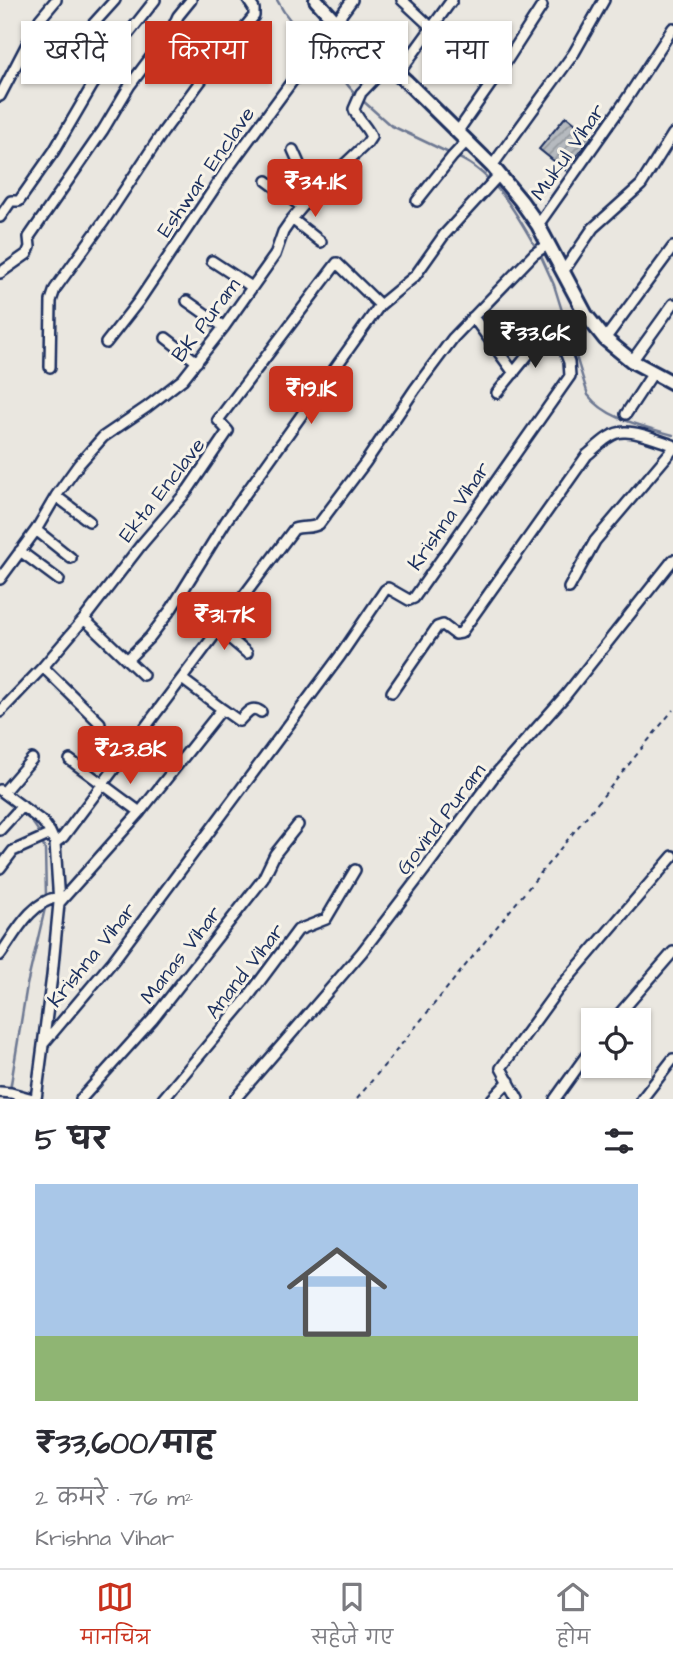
<!DOCTYPE html>
<html lang="hi">
<meta charset="utf-8">
<style>
:root{--surface:#fff;--page:#f2f2f3;--text:#2b2b33;--muted:#7c7c81;--line:#e1e1e2;--accent:#c8321e}
body{margin:0;font-family:"Architects Daughter","Playpen Sans Deva",sans-serif;background:var(--page);color:var(--text);height:100vh;display:flex;flex-direction:column;font-size:26px;white-space:nowrap}
*{box-sizing:border-box;margin:0}
p{font-size:23px;color:var(--muted)}
.icon{flex:none;width:38px;height:38px;fill:none;stroke:currentColor;stroke-width:2;stroke-linecap:round;stroke-linejoin:round}
.map{position:relative;height:1099px;overflow:hidden}
.sheet{display:flex;flex-direction:column;background:var(--surface);flex:1}
.sheet>*{flex:none}
.hud{position:absolute;left:21px;top:21px;width:632px;height:63px;display:flex;gap:14px}
.buttons{position:absolute;left:581px;top:1008px;display:grid;gap:14px}
.buttons a{display:grid;place-items:center;width:70px;height:70px;border-radius:0px;background:var(--surface);box-shadow:0 2px 5px #0004;font-size:35px}
.price{position:absolute;translate:-50% -60px;padding:0 16px;border-radius:7px;background:var(--accent);color:#fff;font-size:23px;line-height:46px;filter:drop-shadow(0 2px 4px #0008)}
.price::after{content:'';position:absolute;left:50%;top:42px;width:21px;height:16px;margin-left:-10px;background:inherit;clip-path:polygon(0 0,100% 0,50% 100%)}
.price.on{background:#222;color:#fff}
ul{padding:0;list-style:none}
li{display:grid;align-content:center;gap:14px;height:371px;padding:0 35px}
li span{display:grid;place-items:center;height:217px;border-radius:0px;color:#555}
li>.icon{margin-inline-start:auto}
span .icon{width:126px;height:126px;fill:#fffc;stroke-width:1}
li b{font-size:30px}
h2{display:flex;justify-content:space-between;align-items:center;height:84px;padding:0 35px;font-size:30px}
.chip{padding:0 24px;border-radius:0px;background:var(--surface);box-shadow:0 2px 5px #0004;font-size:24px;line-height:63px}
.chip.on{background:var(--accent);color:#fff}
.menu{display:flex;justify-content:space-around;align-items:center;height:98px;border-top:2px solid var(--line);background:var(--surface);font-size:19px;color:var(--muted)}
.menu a{display:grid;justify-items:center;gap:4px}
.menu .on{color:var(--accent)}
.map>svg:first-child{display:block}
.lines{fill:none;stroke-linecap:round;stroke-linejoin:round}
.stream{stroke:#6d7892;stroke-width:2.5}
.building{fill:url(#building-hatch);stroke:#1b2f5e;stroke-width:2}
.minor-casing{stroke:#1b2f5e;stroke-width:14}
.tertiary-casing{stroke:#1b2f5e;stroke-width:18}
.path{stroke:#1b2f5e;stroke-width:2;stroke-dasharray:5 5;stroke-linecap:butt}
.minor{stroke:#f7f3e8;stroke-width:9}
.tertiary{stroke:#f7f3e8;stroke-width:12}
.labels{text-anchor:middle;dominant-baseline:central;stroke-width:6;stroke-linejoin:round;paint-order:stroke}
.street-label{font-size:21px;fill:#1b2f5e;stroke:#f7f3e8}
</style>
<div class="map">
<svg width="673" height="1099" viewBox="0 0 673 1099">
<defs>
<pattern id="building-hatch" width="6" height="6" patternUnits="userSpaceOnUse" patternTransform="scale(1.75)"><rect width="6" height="6" fill="#b6babf"/><path d="M-1 1l2-2M0 6l6-6M5 7l2-2" fill="none" stroke="#93989e"/></pattern>
</defs>
<rect width="100%" height="100%" fill="#eae7e0"/>
<filter id="ink" filterUnits="userSpaceOnUse"><feTurbulence type="fractalNoise" baseFrequency=".0143" numOctaves="2"/><feDisplacementMap in="SourceGraphic" scale="14" xChannelSelector="R" yChannelSelector="G"/><feConvolveMatrix kernelMatrix="1 2 1 2 8 2 1 2 1" color-interpolation-filters="sRGB"/></filter>
<g filter="url(#ink)">
<g class="lines">
<path class="stream" d="M 277,0 C 286,18 299,32 315,45
M 320,49 C 337,62 341,82 357,95
M 362,100 L 390,125 L 451,154
M 457,157 C 494,173 517,214 536,248
M 540,254 L 554,285 L 588,395 C 607,420 644,426 673,435
M 0,797 C 14,806 34,819 40,835
M 42,842 L 45,850 L 46,897
M 10,1090 L 27,985 L 46,904"/>
</g>
<path class="building" d="M 566,116 L 592,137 L 565,170 L 539,149 Z"/>
<g class="lines">
<g class="minor-casing">
<path id="minor" d="M 402,0 L 432,28
M 87,31 L 115,0
M 398,74 L 452,0
M 0,96 L 40,19 L 56,0
M 458,131 L 502,68 L 542,6
M 293,150 L 313,195
M 492,166 L 574,53 L 604,0
M 267,181 L 302,207
M 417,201 L 452,157 L 467,141
M 0,217 L 11,201 L 19,201 L 54,151 L 92,86 L 125,38 L 155,0
M 292,219 L 321,242
M 538,225 L 624,103 L 673,28
M 212,261 L 252,287
M 563,272 L 593,228 L 641,185 L 673,134
M 0,273 L 27,254 L 30,247 L 29,237 L 103,130 L 130,85 L 172,29 L 178,16 L 191,0
M 187,301 L 224,327
M 473,317 L 514,373
M 166,338 L 197,362
M 605,339 L 673,247
M 106,343 L 138,302 L 228,168 L 352,0
M 632,361 L 673,304
M 50,367 L 51,301 L 55,289 L 104,221 L 163,132 L 202,79 L 254,16 L 254,9 L 248,0
M 497,393 L 536,345 L 556,329
M 626,414 L 653,373
M 56,496 L 89,521
M 36,530 L 71,558
M 20,551 L 59,580
M 0,579 L 36,530 L 56,496 L 79,464 L 103,437 L 147,407 L 183,379 L 224,327 L 275,255 L 283,232 L 292,219 L 314,193 L 367,143 L 371,137 C 367,126 357,120 354,109 L 361,93 L 387,66
M 569,588 L 595,541 L 673,449
M 84,619 L 143,675
M 219,629 L 247,653
M 127,660 L 150,637 L 172,608 L 226,521 L 380,305 L 415,276 L 444,235 L 499,175
M 43,667 L 100,723
M 392,692 L 437,627 L 443,625 L 455,634 L 461,633 L 587,455 C 597,447 610,432 624,432 C 638,431 660,441 673,445
M 222,709 L 239,721 C 247,713 251,705 261,712
M 0,712 L 43,667 L 84,619 L 141,545 L 188,490 L 228,431 L 218,420 L 337,263 L 380,305
M 70,760 L 140,812
M 7,788 L 32,759
M 0,790 L 43,822 L 50,832 L 55,843 L 59,903 L 52,976 L 36,1099
M 0,830 L 22,806
M 55,843 L 63,837 L 294,529 C 303,526 311,529 319,524 L 365,463 L 415,389 L 453,338 L 534,254 L 548,244
M 0,868 L 13,851 L 51,834
M 59,903 L 140,812 L 222,709 L 182,679
M 0,955 C 15,934 31,901 59,897
M 614,1020 L 673,952
M 44,1043 L 113,961 L 340,656 L 385,590 L 388,588 L 409,600 L 414,598 L 570,376 L 569,362 L 556,329 L 586,315
M 0,1092 L 11,1093 L 33,1099
M 81,1099 L 153,1019 L 263,879 L 275,854 L 298,825
M 163,1099 L 245,1001 L 298,930 L 326,919 L 355,870
M 235,1099 L 362,952 L 426,868 L 495,775 L 565,696 L 673,560
M 492,1099 L 509,1081
M 518,1099 L 501,1068 L 557,991 L 673,856
M 555,1099 L 593,1046
M 642,1099 L 673,1059"/>
</g>
<g class="tertiary-casing">
<path id="tertiary" d="M 316,0 L 336,22 L 406,81 L 492,166 L 521,201 L 538,225 L 586,315 L 605,339 L 632,361 L 673,383"/>
</g>
<path class="path" d="M 357,1099 L 673,710"/>
<use href="#minor" class="minor"/>
<use href="#tertiary" class="tertiary"/>
</g>
</g>
<g class="labels">
<g class="street-label">
<text transform="translate(568 152) rotate(-55)">Mukul Vihar</text>
<text transform="translate(206 172) rotate(-55)">Eshwar Enclave</text>
<text transform="translate(206 320) rotate(-53)">BK Puram</text>
<text transform="translate(162 490) rotate(-52)">Ekta Enclave</text>
<text transform="translate(449 516) rotate(-55)">Krishna Vihar</text>
<text transform="translate(441 819) rotate(-53)">Govind Puram</text>
<text transform="translate(92 955) rotate(-51)">Krishna Vihar</text>
<text transform="translate(181 955) rotate(-52)">Manas Vihar</text>
<text transform="translate(245 971) rotate(-52)">Anand Vihar</text>
</g>
</g>
</svg>
<div class="buttons">
<a><svg class="icon" aria-label="locate" viewBox="0 0 24 24"><circle cx="12" cy="12" r="6"/><path d="M12 2v4M12 18v4M2 12h4M18 12h4"/></svg></a>
</div>
<b class="price" style="left:315px;top:219px">₹34.1K</b>
<b class="price on" style="left:535px;top:370px">₹33.6K</b>
<b class="price" style="left:311px;top:426px">₹19.1K</b>
<b class="price" style="left:224px;top:652px">₹31.7K</b>
<b class="price" style="left:130px;top:786px">₹23.8K</b>
<div class="hud">
<a class="chip">खरीदें</a>
<a class="chip on">किराया</a>
<a class="chip">फ़िल्टर</a>
<a class="chip">नया</a>
</div>
</div>
<section class="sheet">
<h2>5 घर<svg class="icon" aria-label="filters" viewBox="0 0 24 24"><path d="M4 7h16M4 17h16"/><circle cx="9" cy="7" r="2"/><circle cx="15" cy="17" r="2"/></svg></h2>
<ul>
<li><span style="background:linear-gradient(#a9c7e8 70%,#8fb573 0)"><svg class="icon" aria-label="home" viewBox="0 0 24 24"><path d="M3 11l9-7 9 7M6 9v11h12V9"/></svg></span><div><b>₹33,600/माह</b><p>2 कमरे · 76 m²</p><p>Krishna Vihar</p></div></li>
</ul>
</section>
<nav class="menu">
<a class="on"><svg class="icon" aria-label="map" viewBox="0 0 24 24"><path d="M3 6l6-2 6 2 6-2v14l-6 2-6-2-6 2zM9 4v14M15 6v14"/></svg>मानचित्र</a>
<a><svg class="icon" aria-label="saved" viewBox="0 0 24 24"><path d="M7 4h10v16l-5-4-5 4z"/></svg>सहेजे गए</a>
<a><svg class="icon" aria-label="home" viewBox="0 0 24 24"><path d="M3 11l9-7 9 7M6 9v11h12V9"/></svg>होम</a>
</nav>
